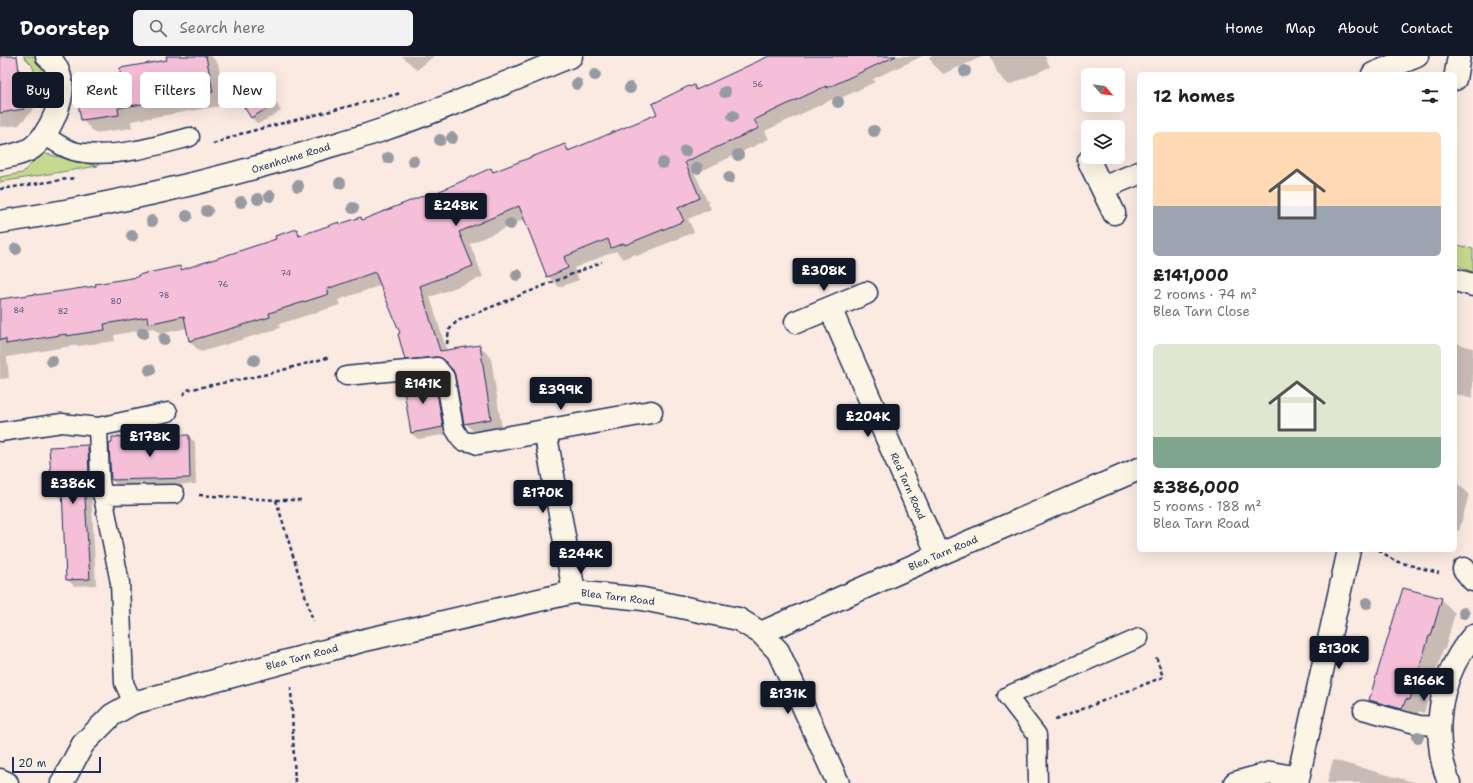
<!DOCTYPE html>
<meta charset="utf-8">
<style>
:root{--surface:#fff;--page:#f2f2f2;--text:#202124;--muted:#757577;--accent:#111827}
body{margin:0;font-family:"Shantell Sans",sans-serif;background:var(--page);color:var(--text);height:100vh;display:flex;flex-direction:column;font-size:15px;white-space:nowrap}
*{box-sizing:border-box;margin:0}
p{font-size:13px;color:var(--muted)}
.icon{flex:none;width:22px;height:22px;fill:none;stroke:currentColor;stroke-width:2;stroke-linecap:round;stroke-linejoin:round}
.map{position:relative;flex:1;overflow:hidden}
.details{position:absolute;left:1137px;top:16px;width:320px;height:480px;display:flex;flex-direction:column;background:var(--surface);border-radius:6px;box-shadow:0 4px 16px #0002}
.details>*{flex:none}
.banner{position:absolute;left:12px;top:16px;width:380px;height:36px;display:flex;gap:8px}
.needle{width:26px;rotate:119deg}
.buttons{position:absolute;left:1081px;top:12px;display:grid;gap:8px}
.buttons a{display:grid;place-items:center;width:44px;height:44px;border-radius:6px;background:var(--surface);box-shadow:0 4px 16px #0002;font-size:20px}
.scale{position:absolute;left:12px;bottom:10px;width:89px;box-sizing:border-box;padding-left:4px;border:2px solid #1b2f5e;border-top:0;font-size:11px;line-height:14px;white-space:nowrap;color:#1b2f5e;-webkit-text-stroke:3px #fcf5e5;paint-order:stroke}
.price{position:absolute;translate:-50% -34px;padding:0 9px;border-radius:4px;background:var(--accent);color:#fff;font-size:13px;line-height:26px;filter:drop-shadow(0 1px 2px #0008)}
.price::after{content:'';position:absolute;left:50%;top:24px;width:12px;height:9px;margin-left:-6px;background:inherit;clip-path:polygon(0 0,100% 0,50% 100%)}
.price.active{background:#222;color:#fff}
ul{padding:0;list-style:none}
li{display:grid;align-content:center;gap:8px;height:212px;padding:0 16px}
li span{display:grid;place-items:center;height:124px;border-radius:6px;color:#555}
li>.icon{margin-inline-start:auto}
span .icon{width:72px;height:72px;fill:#fffc;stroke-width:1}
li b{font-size:17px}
h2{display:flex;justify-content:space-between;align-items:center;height:48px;padding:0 16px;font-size:17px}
.tag{padding:0 14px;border-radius:6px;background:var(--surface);box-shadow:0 4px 16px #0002;font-size:14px;line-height:36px}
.tag.active{background:var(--accent);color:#fff}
header{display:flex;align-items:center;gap:24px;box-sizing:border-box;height:56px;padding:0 20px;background:var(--accent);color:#fff}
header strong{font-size:19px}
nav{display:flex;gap:22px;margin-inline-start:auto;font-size:14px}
.search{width:280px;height:36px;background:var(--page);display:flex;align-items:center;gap:10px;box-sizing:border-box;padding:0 14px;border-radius:6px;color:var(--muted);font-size:15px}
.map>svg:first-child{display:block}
.green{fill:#c6d88d;stroke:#708476}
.shadow{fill:#0003}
.building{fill:#f5bfd8;stroke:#1b2f5e}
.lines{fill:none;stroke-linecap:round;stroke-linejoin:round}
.service-casing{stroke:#1b2f5e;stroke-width:21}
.minor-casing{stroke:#1b2f5e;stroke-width:25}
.secondary-casing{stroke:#1b2f5e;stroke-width:25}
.path{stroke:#1b2f5e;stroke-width:2.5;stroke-dasharray:4 3;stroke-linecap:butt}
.service{stroke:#fcf5e5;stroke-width:18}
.minor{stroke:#fcf5e5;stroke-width:22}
.secondary{stroke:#fcf5e5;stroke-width:22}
.tree{fill:#979aa0}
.labels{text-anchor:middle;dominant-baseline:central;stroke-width:3;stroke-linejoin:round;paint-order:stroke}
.number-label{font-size:8px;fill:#52537c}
.street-label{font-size:10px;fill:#1b2f5e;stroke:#fcf5e5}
</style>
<header>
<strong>Doorstep</strong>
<div class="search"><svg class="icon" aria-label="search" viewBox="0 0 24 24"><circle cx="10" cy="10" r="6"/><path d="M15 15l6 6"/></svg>Search here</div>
<nav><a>Home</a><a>Map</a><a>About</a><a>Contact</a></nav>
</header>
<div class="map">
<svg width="1473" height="727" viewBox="0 0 1473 727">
<rect width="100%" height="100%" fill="#fbeae2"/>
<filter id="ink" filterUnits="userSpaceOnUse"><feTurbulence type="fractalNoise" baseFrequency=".025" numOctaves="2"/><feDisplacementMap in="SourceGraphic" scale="8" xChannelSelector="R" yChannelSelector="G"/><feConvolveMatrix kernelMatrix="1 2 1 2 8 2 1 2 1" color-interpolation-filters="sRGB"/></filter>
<g filter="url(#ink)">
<path class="green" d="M 23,0 L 38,0 L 41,5 L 49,29 L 39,29 L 32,9 Z
M 42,97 L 98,110 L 0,126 L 0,121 L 22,117 Z
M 1455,188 L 1473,193 L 1473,216 L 1462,212 L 1455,207 Z"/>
<path class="shadow" d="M 172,0 L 211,0 L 218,7 L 226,49 L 131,65 L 132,72 L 95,77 L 82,64 L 124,18 L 119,13 L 168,5 Z
M 402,0 L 434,0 L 417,14 Z
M 772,0 L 923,0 L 873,23 L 875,26 L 839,43 L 837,41 L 765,75 L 769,83 L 695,118 L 711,153 L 688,163 L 694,176 L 637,200 L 635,198 L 623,203 L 616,195 L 574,212 L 579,224 L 559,231 L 548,220 L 525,163 L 470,188 L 483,221 L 430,241 L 447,295 L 480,290 L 491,302 L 502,374 L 476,378 L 465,367 L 456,319 L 452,312 L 448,311 L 417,314 L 406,303 L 402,278 L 382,229 L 338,244 L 340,249 L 279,268 L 280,272 L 201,296 L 189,285 L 187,272 L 160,278 L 154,272 L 114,279 L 115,285 L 78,290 L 77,289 L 7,301 L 9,322 L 0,323 L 0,244 L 36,239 L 37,240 L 97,230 L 139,222 L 179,211 L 183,214 L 277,184 L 297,174 L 302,180 L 361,162 L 363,164 L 431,140 L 491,113 L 495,116 L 565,89 L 571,95 L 658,59 L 690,32 L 694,30 L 698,34 Z
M 929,0 L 984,0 L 943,18 L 932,7 Z
M 990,0 L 1045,0 L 1050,11 L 1009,29 L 998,18 Z
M 18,16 L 32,30 L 35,51 L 19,69 L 0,71 L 0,19 Z
M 260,25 L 267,31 L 281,55 L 258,68 L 252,62 L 238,38 Z
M 1455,287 L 1473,292 L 1473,343 L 1455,338 Z
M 432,323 L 439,330 L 449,378 L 418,383 L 411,377 L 414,328 Z
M 188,380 L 195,386 L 196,428 L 118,430 L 112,424 Z
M 88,390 L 94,396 L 96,431 L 91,431 L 96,529 L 74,530 L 67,523 L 63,441 L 59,441 L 53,435 Z
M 1455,425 L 1469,438 L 1459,475 L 1455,474 Z
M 1441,543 L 1455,557 L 1445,593 L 1443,593 L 1424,657 L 1419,655 L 1416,666 L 1384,657 L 1370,644 Z
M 1333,704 L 1417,727 L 1327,727 Z"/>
<path class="building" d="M 0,0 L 17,0 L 24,53 L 0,57 Z
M 166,0 L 206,0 L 213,36 L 118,52 L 119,59 L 81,64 L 74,24 L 121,17 L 120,12 L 167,4 Z
M 769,0 L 896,0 L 827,32 L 826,30 L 754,64 L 759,72 L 685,106 L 700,142 L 678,152 L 684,165 L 625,189 L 624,187 L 611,192 L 608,183 L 564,201 L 568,212 L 547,221 L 519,150 L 459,176 L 473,210 L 420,230 L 440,295 L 480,289 L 491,363 L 464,368 L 455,319 L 453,314 L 441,302 L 436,301 L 405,304 L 398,278 L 400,277 L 375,216 L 327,233 L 329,238 L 269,257 L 270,261 L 189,285 L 184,260 L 148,268 L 147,261 L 104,268 L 105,274 L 66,280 L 66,278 L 6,288 L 6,283 L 0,284 L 0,243 L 36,238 L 36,239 L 96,230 L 95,228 L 138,221 L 138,219 L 180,210 L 181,214 L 276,183 L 275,180 L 297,173 L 299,180 L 339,166 L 340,168 L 361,161 L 362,164 L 430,137 L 431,139 L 491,112 L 493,116 L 565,88 L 568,95 L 657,58 L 652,48 L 689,30 L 690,31 L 694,29 L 696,34 Z
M 260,24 L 275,48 L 251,62 L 236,38 Z
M 432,322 L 435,325 L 443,371 L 411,377 L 403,329 L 412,328 L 411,324 Z
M 189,379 L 190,422 L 111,424 L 109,388 L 112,387 L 112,381 Z
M 88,389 L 89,425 L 84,425 L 90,523 L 66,524 L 62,434 L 52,435 L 49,391 Z
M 1403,532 L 1442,542 L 1431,580 L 1429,580 L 1410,644 L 1406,643 L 1402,653 L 1369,644 Z"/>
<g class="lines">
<g class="service-casing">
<path id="service" d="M 45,79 C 56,87 69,96 84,97 C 120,101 156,90 190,81
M 346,320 L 437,311 L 445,321 L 454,372 L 462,385 L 478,387
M 0,376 L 62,367 L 98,371
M 102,439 L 175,438
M 133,647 L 124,627 L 120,527 L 100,425 L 98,371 L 168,356
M 1363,654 L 1419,669 L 1439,670
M 1038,727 L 1037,679 L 1007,640 L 1139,582"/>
</g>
<g class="minor-casing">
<path id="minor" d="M 1373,18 L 1417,0
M 1455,23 L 1459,0
M 0,102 C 10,100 23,98 32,92 C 49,79 67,41 60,21 C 58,13 53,5 47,0
M 1089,105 L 1114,157
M 1102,132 L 1139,117
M 1455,224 L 1473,229
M 830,252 L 938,499
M 796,266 L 866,237
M 545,375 L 574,536
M 478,387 L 651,356
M 1464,513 L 1473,524
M 761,577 L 778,595 L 838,727
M 0,724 L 7,727
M 62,727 L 83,688 L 112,659 L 133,647 L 365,584 L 574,536 L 643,543 L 738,563 L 761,577 L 938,499 L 1139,413
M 1235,727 L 1271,717 L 1298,722
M 1297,727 L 1349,494
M 1449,727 C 1446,717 1442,707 1441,697 C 1435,656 1445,612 1473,580"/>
</g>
<g class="secondary-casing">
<path id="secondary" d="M 0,166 C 106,150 210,126 313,95 C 336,88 359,82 382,74 C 446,52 509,26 571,0"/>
</g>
<path class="path" d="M 213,88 L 240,78 L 401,37
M 0,133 L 75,122
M 447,288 L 449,274 L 457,265 L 602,206
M 183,339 L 187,334 L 268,318 L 326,302 L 328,303
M 199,439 L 276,444 L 301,444
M 276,444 L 313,565
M 1379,494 L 1395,505 L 1439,517
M 291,631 L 295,727
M 1055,664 L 1163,621 L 1156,600"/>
<use href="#service" class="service"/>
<use href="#minor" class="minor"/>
<use href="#secondary" class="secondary"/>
</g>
<g class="tree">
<circle cx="965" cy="15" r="6"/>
<circle cx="595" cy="19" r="6"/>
<circle cx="577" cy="28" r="6"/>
<circle cx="630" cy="32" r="6"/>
<circle cx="725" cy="36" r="6"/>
<circle cx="838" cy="46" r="6"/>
<circle cx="733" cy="60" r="6"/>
<circle cx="874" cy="75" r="6"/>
<circle cx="452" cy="82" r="6"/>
<circle cx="440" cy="84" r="6"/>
<circle cx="685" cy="95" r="6"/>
<circle cx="738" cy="99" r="6"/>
<circle cx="388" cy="102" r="6"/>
<circle cx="413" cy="105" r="6"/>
<circle cx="663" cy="107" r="6"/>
<circle cx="697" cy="112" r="6"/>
<circle cx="729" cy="122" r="6"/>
<circle cx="340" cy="127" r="6"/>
<circle cx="298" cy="130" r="6"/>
<circle cx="270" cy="140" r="6"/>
<circle cx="258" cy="143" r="6"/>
<circle cx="241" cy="146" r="6"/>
<circle cx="353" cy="152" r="6"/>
<circle cx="207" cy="155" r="6"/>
<circle cx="187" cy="160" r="6"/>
<circle cx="152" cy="165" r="6"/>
<circle cx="510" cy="168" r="6"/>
<circle cx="132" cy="180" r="6"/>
<circle cx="16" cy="193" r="6"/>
<circle cx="517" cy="219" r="6"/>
<circle cx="143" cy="277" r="6"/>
<circle cx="164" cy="283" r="6"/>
<circle cx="254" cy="304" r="6"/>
<circle cx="52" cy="305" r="6"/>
<circle cx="150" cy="314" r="6"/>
<circle cx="1367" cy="547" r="6"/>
<circle cx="1464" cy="557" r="6"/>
<circle cx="1418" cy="681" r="6"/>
</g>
</g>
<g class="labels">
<g class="number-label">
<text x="758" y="28">56</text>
<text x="286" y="217">74</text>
<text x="223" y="228">76</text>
<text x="164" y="239">78</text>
<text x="116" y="245">80</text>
<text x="19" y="254">84</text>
<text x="63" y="255">82</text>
</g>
<g class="street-label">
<text transform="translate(291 102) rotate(-17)">Oxenholme Road</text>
<text transform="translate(908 430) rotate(66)">Red Tarn Road</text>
<text transform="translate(943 497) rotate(-23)">Blea Tarn Road</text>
<text transform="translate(618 541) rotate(7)">Blea Tarn Road</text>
<text transform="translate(302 601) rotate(-15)">Blea Tarn Road</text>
</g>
</g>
</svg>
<div class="buttons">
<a><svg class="needle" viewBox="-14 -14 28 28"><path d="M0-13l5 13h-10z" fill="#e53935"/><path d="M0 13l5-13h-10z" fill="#757577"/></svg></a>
<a><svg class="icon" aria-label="layers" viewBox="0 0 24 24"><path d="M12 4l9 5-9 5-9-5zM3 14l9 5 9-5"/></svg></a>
</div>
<div class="scale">20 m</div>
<b class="price" style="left:456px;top:171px">£248K</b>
<b class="price" style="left:824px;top:236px">£308K</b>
<b class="price active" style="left:423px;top:349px">£141K</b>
<b class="price" style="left:561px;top:355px">£399K</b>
<b class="price" style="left:868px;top:382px">£204K</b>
<b class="price" style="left:150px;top:402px">£178K</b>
<b class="price" style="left:73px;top:449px">£386K</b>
<b class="price" style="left:543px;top:458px">£170K</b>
<b class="price" style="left:581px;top:519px">£244K</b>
<b class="price" style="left:1339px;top:614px">£130K</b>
<b class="price" style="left:1424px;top:646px">£166K</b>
<b class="price" style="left:788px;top:659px">£131K</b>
<div class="banner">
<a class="tag active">Buy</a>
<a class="tag">Rent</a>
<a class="tag">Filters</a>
<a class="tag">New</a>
</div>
<section class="details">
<h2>12 homes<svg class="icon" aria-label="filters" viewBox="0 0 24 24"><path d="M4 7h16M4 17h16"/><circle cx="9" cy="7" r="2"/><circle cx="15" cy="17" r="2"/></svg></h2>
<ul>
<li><span style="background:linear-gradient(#ffd9b3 60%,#9aa5b1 0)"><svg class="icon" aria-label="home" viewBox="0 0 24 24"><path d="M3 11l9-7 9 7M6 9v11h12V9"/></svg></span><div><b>£141,000</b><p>2 rooms · 74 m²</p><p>Blea Tarn Close</p></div></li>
<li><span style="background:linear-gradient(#dfe7d0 75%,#7fa58c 0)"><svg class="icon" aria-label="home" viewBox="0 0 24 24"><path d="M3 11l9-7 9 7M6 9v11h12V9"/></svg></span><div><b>£386,000</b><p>5 rooms · 188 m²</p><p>Blea Tarn Road</p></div></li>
</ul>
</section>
</div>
